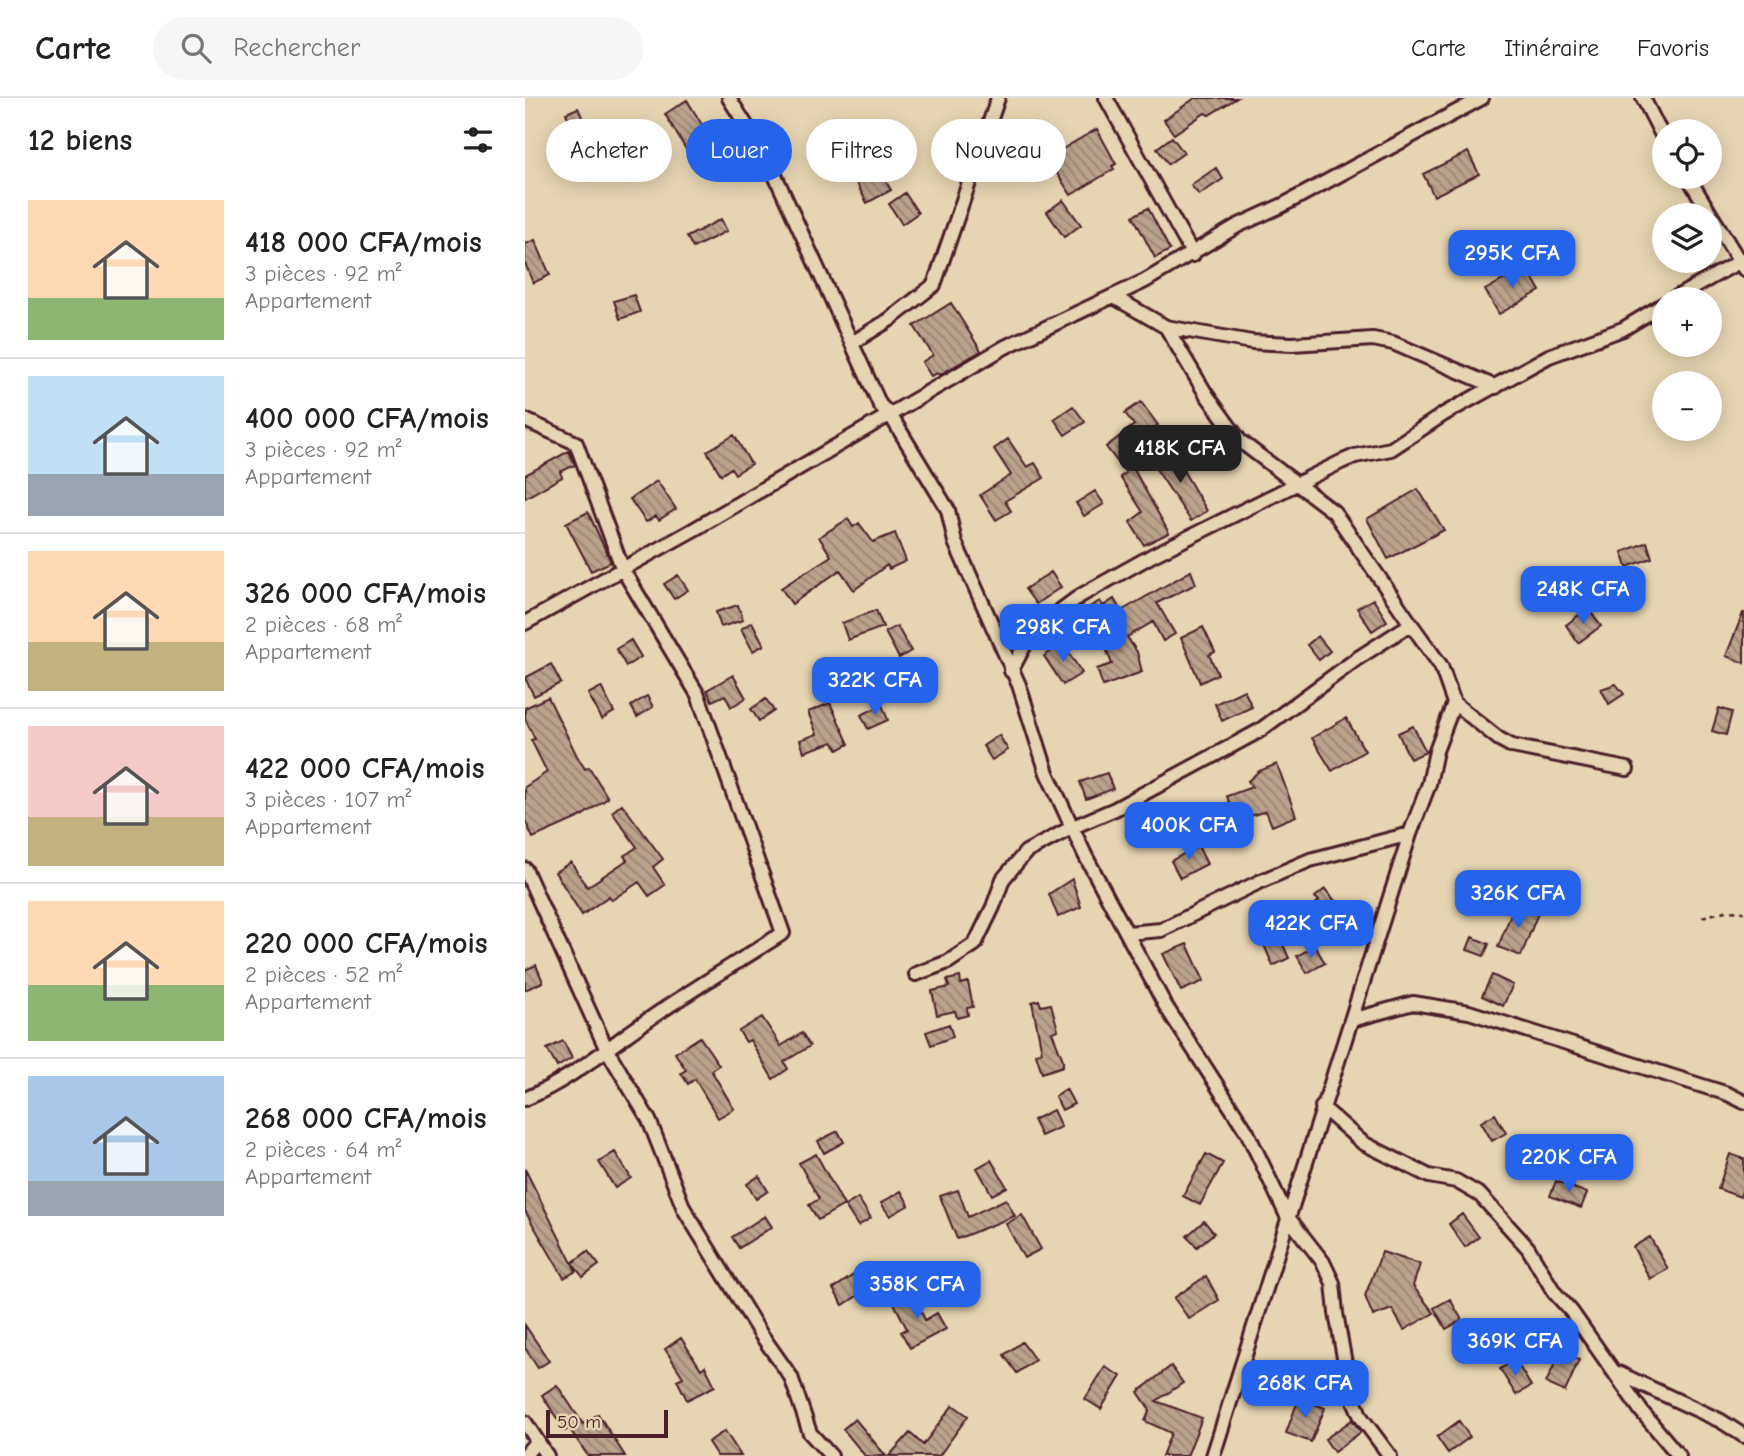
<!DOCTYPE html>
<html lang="fr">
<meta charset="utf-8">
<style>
:root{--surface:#fff;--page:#f6f6f6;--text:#222;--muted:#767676;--line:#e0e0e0;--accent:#2563eb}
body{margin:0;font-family:"Comic Neue",sans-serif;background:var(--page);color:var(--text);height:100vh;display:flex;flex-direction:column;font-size:26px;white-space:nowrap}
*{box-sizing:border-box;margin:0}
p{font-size:23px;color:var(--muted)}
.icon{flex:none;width:38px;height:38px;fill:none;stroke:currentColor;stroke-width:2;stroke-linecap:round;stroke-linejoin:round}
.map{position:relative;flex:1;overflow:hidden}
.side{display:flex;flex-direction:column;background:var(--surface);width:525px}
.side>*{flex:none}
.top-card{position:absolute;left:21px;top:21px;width:665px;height:63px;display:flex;gap:14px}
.controls{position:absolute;left:1127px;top:21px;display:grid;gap:14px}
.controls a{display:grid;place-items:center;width:70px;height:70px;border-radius:50%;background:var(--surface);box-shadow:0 4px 18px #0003;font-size:35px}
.scale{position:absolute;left:21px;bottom:18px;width:122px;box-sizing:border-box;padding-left:7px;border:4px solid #4a1f2b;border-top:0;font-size:19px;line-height:24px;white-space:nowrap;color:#4a1f2b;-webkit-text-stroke:5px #e6d5b2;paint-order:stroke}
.price{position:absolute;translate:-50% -60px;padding:0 16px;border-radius:14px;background:var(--accent);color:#fff;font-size:23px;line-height:46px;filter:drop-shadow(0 2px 4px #0008)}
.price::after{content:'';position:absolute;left:50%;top:42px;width:21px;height:16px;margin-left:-10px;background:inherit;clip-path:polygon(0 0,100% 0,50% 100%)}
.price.on{background:#222;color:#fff}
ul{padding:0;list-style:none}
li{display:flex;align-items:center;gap:21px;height:175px;padding:0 28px}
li+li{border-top:2px solid var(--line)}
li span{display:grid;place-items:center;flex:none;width:196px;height:140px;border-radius:0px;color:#555}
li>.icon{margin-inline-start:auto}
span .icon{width:84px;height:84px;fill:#fffc;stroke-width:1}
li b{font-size:30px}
h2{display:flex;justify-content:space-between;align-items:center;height:84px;padding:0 28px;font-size:30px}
.chip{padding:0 24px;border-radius:32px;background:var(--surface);box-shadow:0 4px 18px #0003;font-size:24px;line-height:63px}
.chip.on{background:var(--accent);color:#fff}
header{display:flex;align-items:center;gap:42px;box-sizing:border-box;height:98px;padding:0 35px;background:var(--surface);border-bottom:2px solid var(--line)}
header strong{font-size:33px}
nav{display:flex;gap:38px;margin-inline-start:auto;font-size:24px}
.search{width:490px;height:63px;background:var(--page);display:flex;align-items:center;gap:18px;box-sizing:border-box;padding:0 24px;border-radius:38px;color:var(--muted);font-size:26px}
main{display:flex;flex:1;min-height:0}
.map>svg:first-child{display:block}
.building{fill:url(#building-back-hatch);stroke:#4a1f2b;stroke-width:2}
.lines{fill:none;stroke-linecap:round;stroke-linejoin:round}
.street-casing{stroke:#4a1f2b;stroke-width:18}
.path{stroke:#4a1f2b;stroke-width:2.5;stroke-dasharray:5 5;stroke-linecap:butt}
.street{stroke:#e6d5b2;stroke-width:12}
</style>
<header>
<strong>Carte</strong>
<div class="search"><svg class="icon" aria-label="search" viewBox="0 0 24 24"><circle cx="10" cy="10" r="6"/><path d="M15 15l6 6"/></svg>Rechercher</div>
<nav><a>Carte</a><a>Itinéraire</a><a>Favoris</a></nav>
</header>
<main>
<section class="side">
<h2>12 biens<svg class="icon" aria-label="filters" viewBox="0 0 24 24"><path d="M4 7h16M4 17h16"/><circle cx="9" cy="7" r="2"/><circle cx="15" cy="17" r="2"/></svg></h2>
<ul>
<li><span style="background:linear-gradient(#ffd9b3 70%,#8fb573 0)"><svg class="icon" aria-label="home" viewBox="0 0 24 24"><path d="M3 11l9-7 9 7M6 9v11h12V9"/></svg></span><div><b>418 000 CFA/mois</b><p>3 pièces · 92 m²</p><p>Appartement</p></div></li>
<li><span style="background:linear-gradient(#bfe0f5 70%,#9aa5b1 0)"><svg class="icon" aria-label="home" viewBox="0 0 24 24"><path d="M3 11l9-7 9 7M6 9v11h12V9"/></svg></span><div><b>400 000 CFA/mois</b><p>3 pièces · 92 m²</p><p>Appartement</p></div></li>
<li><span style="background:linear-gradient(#ffd9b3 65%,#c2b280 0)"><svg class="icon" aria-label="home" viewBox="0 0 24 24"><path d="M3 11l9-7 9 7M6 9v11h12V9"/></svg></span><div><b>326 000 CFA/mois</b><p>2 pièces · 68 m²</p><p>Appartement</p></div></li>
<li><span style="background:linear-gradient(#f6c9c9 65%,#c2b280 0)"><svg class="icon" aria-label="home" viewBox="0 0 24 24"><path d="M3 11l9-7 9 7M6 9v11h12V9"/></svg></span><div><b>422 000 CFA/mois</b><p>3 pièces · 107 m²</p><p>Appartement</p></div></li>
<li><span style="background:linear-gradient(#ffd9b3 60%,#8fb573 0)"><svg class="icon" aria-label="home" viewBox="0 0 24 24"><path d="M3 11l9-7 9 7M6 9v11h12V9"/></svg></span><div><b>220 000 CFA/mois</b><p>2 pièces · 52 m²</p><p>Appartement</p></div></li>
<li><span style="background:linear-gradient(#a9c7e8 75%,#9aa5b1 0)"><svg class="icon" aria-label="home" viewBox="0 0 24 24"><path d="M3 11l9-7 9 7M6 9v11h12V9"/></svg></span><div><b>268 000 CFA/mois</b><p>2 pièces · 64 m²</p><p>Appartement</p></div></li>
</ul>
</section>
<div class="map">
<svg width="1219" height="1358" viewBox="0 0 1219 1358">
<defs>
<pattern id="building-back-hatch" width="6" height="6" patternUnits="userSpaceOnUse" patternTransform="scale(1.75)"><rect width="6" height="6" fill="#baa38d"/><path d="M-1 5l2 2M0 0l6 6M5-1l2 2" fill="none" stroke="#998473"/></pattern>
</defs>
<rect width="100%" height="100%" fill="#e6d5b2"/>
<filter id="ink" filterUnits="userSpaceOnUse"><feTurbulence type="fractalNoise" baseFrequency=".0143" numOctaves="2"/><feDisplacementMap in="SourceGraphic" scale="14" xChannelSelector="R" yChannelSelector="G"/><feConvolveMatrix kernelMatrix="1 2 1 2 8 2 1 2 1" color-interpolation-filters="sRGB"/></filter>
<g filter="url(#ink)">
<path class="building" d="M 670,0 L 712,0 L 684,17 L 680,15 L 649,36 L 639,22 Z
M 162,2 L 190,48 L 166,60 L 140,16 Z
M 53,10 L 64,35 L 87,24 L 95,42 L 58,55 L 41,15 Z
M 572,31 L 591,66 L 587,68 L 589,71 L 546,97 L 522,60 Z
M 647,39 L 659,55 L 643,66 L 632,50 Z
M 349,42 L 361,62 L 352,68 L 366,92 L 342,105 L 319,61 Z
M 943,54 L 954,76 L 909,98 L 898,76 Z
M 691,70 L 698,81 L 674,97 L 666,87 Z
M 380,95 L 393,115 L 377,126 L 364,106 Z
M 538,102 L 556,127 L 539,139 L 522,114 Z
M 623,110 L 645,152 L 630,160 L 608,118 Z
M 196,121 L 202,133 L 168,150 L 162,139 Z
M 10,142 L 25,177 L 8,185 L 0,165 L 0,146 Z
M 1001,169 L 1015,193 L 974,216 L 960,192 Z
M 109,197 L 115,214 L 95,221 L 89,203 Z
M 426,205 L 456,253 L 414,277 L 413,275 L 406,278 L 397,264 L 408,257 L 389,228 Z
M 616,304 L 633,327 L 609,344 L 614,352 L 602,359 L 644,435 L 619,447 L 605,424 L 618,414 L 595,379 L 601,375 L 581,349 L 609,327 L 600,315 Z
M 548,308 L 560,324 L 540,337 L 529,321 Z
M 209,337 L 226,366 L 210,376 L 206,370 L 196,377 L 182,353 Z
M 483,341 L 502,369 L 510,365 L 519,380 L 480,403 L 486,413 L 471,422 L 455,397 L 486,377 L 469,351 Z
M 646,352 L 682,413 L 666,423 L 627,365 Z
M 44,353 L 50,367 L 35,374 L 37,379 L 0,400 L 0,377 Z
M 132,383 L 151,411 L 134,422 L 131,418 L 121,424 L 105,401 Z
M 893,391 L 919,432 L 863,461 L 842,421 Z
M 570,393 L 579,406 L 559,418 L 551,405 Z
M 63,414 L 86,464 L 66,473 L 41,425 Z
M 323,421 L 328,429 L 334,425 L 348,444 L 370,435 L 381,463 L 364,471 L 362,467 L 329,492 L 315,472 L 267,506 L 256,490 L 306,458 L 294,439 Z
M 1122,444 L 1127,460 L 1102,469 L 1097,454 Z
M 666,473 L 671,486 L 632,505 L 650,536 L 638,543 L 628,524 L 602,539 L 612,554 L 617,574 L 578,588 L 572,571 L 587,566 L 572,528 L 550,541 L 540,523 L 575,503 L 578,508 L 589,501 L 596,513 Z
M 526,474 L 536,489 L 511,506 L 500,491 Z
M 153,477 L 163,492 L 149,501 L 139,486 Z
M 848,501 L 862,523 L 847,533 L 832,510 Z
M 213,507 L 218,522 L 196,529 L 191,514 Z
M 1063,510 L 1076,528 L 1053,545 L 1041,527 Z
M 351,512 L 358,529 L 323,542 L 317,525 Z
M 1218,515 L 1219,515 L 1219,565 L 1201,558 Z
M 227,524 L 239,547 L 228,553 L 216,531 Z
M 372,528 L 386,553 L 374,560 L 360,534 Z
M 678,529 L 690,554 L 684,557 L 693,576 L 675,585 L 656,540 Z
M 793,538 L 805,553 L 794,562 L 782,547 Z
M 106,542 L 116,559 L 101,568 L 91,551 Z
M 538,546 L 557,575 L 538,587 L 519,558 Z
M 26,566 L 36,585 L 9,598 L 0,580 Z
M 208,577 L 221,600 L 206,609 L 200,597 L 187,603 L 182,592 Z
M 1091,586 L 1099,596 L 1084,606 L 1076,591 Z
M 76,589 L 89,614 L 77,621 L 63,596 Z
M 719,592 L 727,609 L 697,623 L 690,606 Z
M 122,598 L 128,609 L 112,619 L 106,608 Z
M 23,599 L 52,658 L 60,671 L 64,669 L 83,700 L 55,719 L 8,740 L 0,722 L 0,689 L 22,674 L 6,642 L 10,641 L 0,621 L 0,610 Z
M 241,601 L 249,613 L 234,623 L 226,611 Z
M 305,605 L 324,646 L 313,652 L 308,644 L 279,654 L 275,642 L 292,636 L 283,614 Z
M 357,607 L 363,622 L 343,631 L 336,617 Z
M 1194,610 L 1207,614 L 1201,637 L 1187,633 Z
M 821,620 L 840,653 L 807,673 L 787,640 Z
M 888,628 L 901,654 L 885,661 L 873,635 Z
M 474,637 L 483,652 L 467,662 L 458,648 Z
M 752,666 L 771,718 L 747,728 L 741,713 L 710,723 L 702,698 L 727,689 L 723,683 L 734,673 Z
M 582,675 L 588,691 L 561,701 L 555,684 Z
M 97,706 L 138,761 L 128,769 L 140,787 L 124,798 L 114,784 L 87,802 L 84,798 L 57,817 L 30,774 L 46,764 L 62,789 L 102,762 L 99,758 L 112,749 L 87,714 Z
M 673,748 L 682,766 L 655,780 L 646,763 Z
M 547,781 L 556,809 L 533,819 L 524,796 Z
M 800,791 L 821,816 L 801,835 L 783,812 L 794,803 L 790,799 Z
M 990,806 L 1013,815 L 996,858 L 973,849 Z
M 752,833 L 764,860 L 748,868 L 736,840 Z
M 947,839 L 964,846 L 959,858 L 942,852 Z
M 662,846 L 679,883 L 656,893 L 638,856 Z
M 790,848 L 800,865 L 782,875 L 772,858 Z
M 11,867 L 18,884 L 0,892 L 0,872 Z
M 967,877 L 988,887 L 978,908 L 957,898 Z
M 435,879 L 436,886 L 443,884 L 448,909 L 442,910 L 443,917 L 432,920 L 430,913 L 412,917 L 407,893 L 424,889 L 422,882 Z
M 514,902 L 516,908 L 526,906 L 533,932 L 527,934 L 538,962 L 538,968 L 517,975 L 511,956 L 517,954 L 507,904 Z
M 237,919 L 256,948 L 277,935 L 285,948 L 259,964 L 263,971 L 248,981 L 225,942 L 221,944 L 214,933 Z
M 424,926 L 428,939 L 406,947 L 401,934 Z
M 175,939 L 194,967 L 186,972 L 209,1011 L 193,1020 L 170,981 L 163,986 L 156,975 L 161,972 L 150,955 Z
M 38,943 L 47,960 L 32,969 L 22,951 Z
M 541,991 L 549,1006 L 537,1012 L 530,998 Z
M 528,1012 L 536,1029 L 516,1038 L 508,1022 Z
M 970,1016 L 981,1035 L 967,1043 L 956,1024 Z
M 313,1033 L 319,1044 L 299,1055 L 293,1043 Z
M 90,1054 L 106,1080 L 90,1090 L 74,1064 Z
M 291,1056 L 319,1107 L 293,1122 L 284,1107 L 294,1101 L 274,1065 Z
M 681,1056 L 698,1065 L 675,1107 L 658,1098 Z
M 1205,1056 L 1219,1061 L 1219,1087 L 1215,1099 L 1193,1091 Z
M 466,1062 L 482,1089 L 467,1097 L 452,1070 Z
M 0,1071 L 51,1173 L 39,1180 L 0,1113 Z
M 234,1078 L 243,1093 L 231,1101 L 222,1086 Z
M 1031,1083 L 1062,1095 L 1056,1110 L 1025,1098 Z
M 433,1092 L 443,1119 L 481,1101 L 490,1118 L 432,1141 L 415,1098 Z
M 376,1093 L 384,1107 L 365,1118 L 356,1105 Z
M 333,1100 L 346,1120 L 333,1128 L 320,1108 Z
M 937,1116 L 954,1139 L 940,1149 L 924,1126 Z
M 497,1117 L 516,1151 L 499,1160 L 481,1126 Z
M 240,1118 L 247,1129 L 214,1150 L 207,1139 Z
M 679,1123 L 689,1135 L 672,1149 L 662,1138 Z
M 1125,1139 L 1143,1171 L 1125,1181 L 1108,1149 Z
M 63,1153 L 74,1167 L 58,1179 L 47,1165 Z
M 857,1154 L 895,1166 L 888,1188 L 909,1215 L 879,1232 L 867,1211 L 848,1218 L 840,1198 Z
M 330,1176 L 340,1193 L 318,1207 L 308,1191 Z
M 681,1178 L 694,1202 L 664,1221 L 649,1200 Z
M 387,1194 L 400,1222 L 412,1215 L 421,1231 L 385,1250 L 376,1234 L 382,1231 L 368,1203 Z
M 925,1201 L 937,1222 L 921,1231 L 909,1210 Z
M 0,1227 L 24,1263 L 13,1270 L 0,1250 Z
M 156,1240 L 176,1271 L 180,1268 L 190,1288 L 162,1302 L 152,1282 L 158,1279 L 140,1251 Z
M 497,1244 L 510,1262 L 492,1275 L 479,1257 Z
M 1035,1254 L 1054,1262 L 1040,1294 L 1021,1285 Z
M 990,1262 L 1006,1288 L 991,1297 L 975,1271 Z
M 646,1268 L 658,1285 L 631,1303 L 677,1320 L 662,1358 L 637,1358 L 646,1335 L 620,1323 L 625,1312 L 613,1294 Z
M 580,1269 L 596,1278 L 576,1311 L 560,1301 Z
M 32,1287 L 58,1326 L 73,1316 L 100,1358 L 63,1358 L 44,1330 L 40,1333 L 17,1297 Z
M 774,1300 L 800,1310 L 786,1344 L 761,1335 Z
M 428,1307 L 443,1318 L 414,1358 L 364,1358 L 385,1335 L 398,1347 Z
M 330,1321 L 361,1358 L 340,1358 L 318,1331 Z
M 827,1322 L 836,1334 L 809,1354 L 800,1341 Z
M 934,1323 L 945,1339 L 923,1355 L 912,1339 Z
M 200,1333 L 216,1358 L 192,1358 L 183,1344 Z"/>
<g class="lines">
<g class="street-casing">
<path id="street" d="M 204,0 L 243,62 L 355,307 L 366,318 L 423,412 L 430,444 L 494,587 L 522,675 L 560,757 L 640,907 L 722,1034 L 762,1118 L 798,1164 L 808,1185 L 811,1215 L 825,1293 L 836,1319 L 865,1358
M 581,0 L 668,157
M 1118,0 L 1139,41
M 1163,79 L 1219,171
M 589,199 L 641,229 L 681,296 L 715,343 L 809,414 L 886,526 L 916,568 L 929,605 L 974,641 L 987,648 L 1102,671
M 1148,201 L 1219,161
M 641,229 L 727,244 L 767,246 L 848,241 L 868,245 L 971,289
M 327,245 L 364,222 L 409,187 L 473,0
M 0,322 L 51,345 L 98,472 L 173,597 L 258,835 C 211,865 163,894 117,926 C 78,953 45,982 0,1001
M 0,525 L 168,432 L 480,249 L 620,183 L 712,128 L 758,107 L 957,0
M 486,573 L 502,543 L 517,526 L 555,498 L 628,457 L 816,364 L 830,358 L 866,351 L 919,316 L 1024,258 L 1098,231 L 1139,206
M 885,736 L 904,686 L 911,653 L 929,605
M 0,771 L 81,950 L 124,1022 L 159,1111 L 235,1235 L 266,1279 L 285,1335 L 306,1358
M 602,835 L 636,832 L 734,784 L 785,762 L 885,736 L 688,1358
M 391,876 L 423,864 L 450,846 L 468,809 L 478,781 L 501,754 L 548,729 L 590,711 L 734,633 L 833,560 L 886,526
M 827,922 L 888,905 L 944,914 L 1203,996 L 1219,1004
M 797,1009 L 838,1045 L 904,1078 L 931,1083 L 955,1097 L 1003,1150 L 1029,1194 L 1046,1213 L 1117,1314 L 1154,1358
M 1093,1275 L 1196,1323 L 1219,1338
M 0,1324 L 22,1358
M 0,1357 L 12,1343"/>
</g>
<path class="path" d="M 1177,819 L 1200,813 L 1219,814"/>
<use href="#street" class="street"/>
</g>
</g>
</svg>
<div class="controls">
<a><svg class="icon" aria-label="locate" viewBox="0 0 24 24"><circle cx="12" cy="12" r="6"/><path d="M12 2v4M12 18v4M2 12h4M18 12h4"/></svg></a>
<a><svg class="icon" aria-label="layers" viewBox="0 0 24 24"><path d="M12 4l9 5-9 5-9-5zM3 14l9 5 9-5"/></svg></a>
<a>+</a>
<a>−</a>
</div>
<div class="scale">50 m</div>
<b class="price" style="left:987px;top:192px">295K CFA</b>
<b class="price on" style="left:655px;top:387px">418K CFA</b>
<b class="price" style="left:1058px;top:528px">248K CFA</b>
<b class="price" style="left:538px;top:566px">298K CFA</b>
<b class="price" style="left:350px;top:619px">322K CFA</b>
<b class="price" style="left:664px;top:764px">400K CFA</b>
<b class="price" style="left:993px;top:832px">326K CFA</b>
<b class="price" style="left:786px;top:862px">422K CFA</b>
<b class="price" style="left:1044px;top:1096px">220K CFA</b>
<b class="price" style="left:392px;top:1223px">358K CFA</b>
<b class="price" style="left:990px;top:1280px">369K CFA</b>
<b class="price" style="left:780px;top:1322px">268K CFA</b>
<div class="top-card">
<a class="chip">Acheter</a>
<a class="chip on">Louer</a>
<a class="chip">Filtres</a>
<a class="chip">Nouveau</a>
</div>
</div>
</main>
